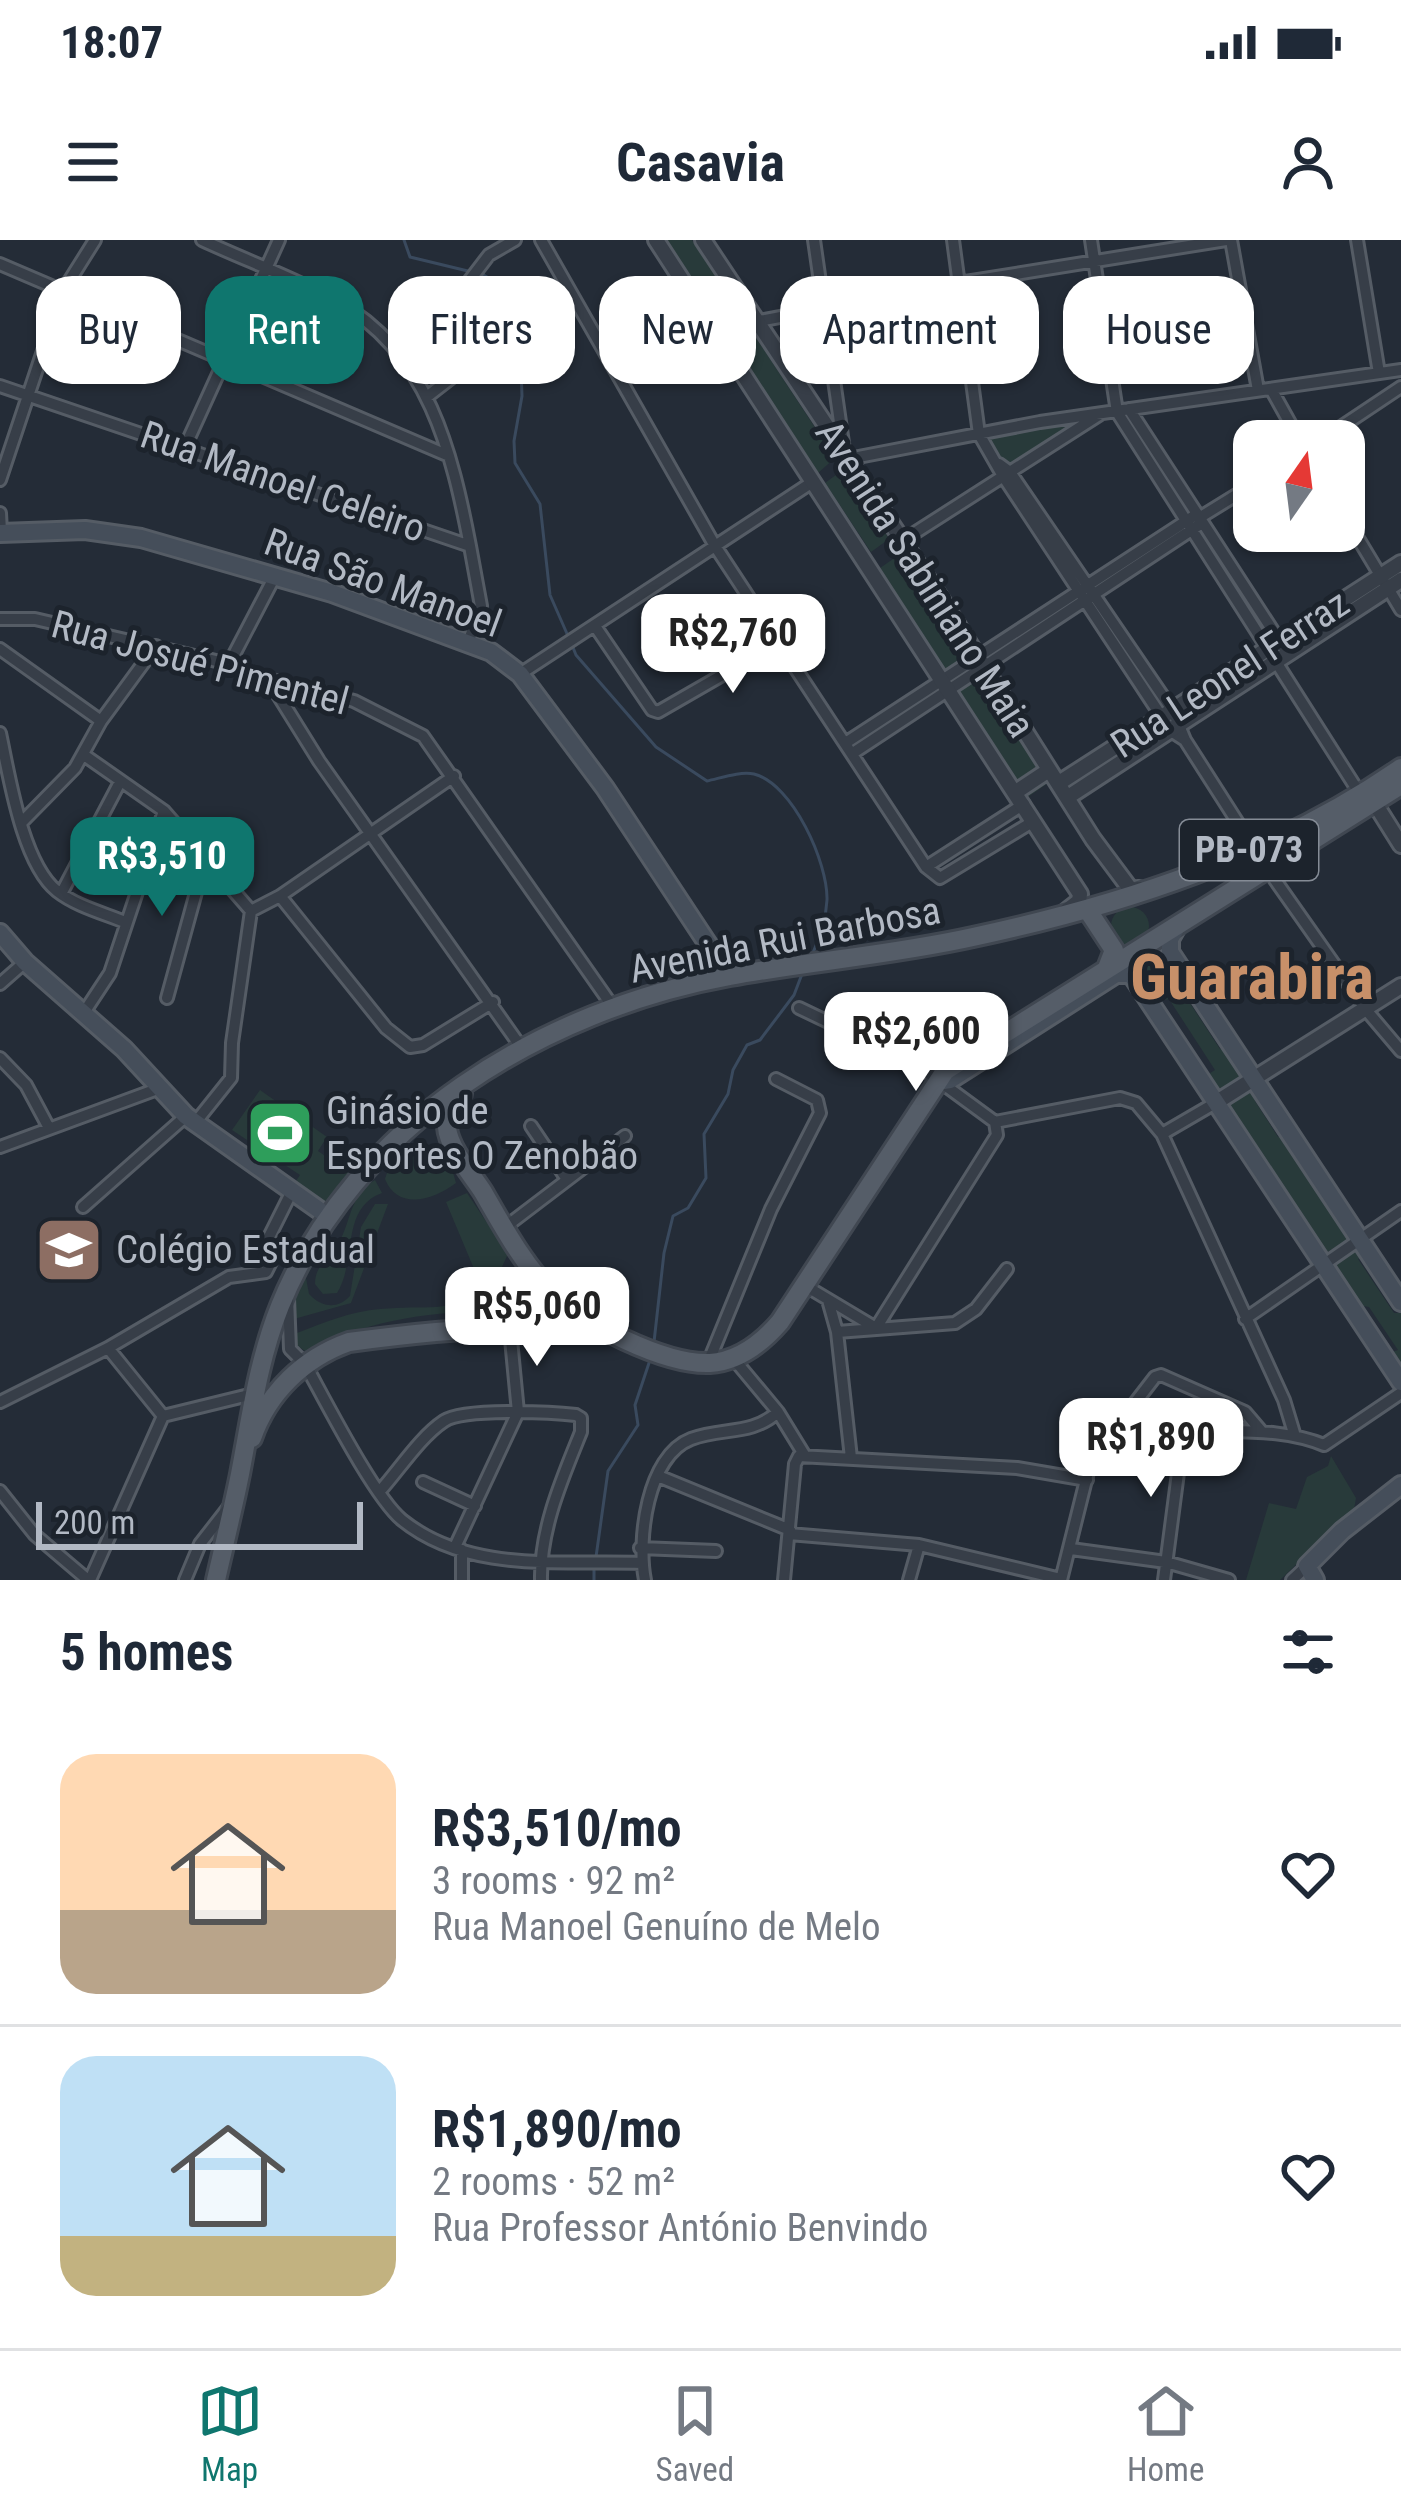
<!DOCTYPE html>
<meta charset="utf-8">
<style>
:root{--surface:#fff;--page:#f6f6f7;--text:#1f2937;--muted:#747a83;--line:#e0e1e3;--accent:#0f766e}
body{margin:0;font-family:"Roboto Condensed",sans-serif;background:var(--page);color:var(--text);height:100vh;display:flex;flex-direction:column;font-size:45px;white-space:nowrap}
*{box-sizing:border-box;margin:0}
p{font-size:39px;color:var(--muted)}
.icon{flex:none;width:66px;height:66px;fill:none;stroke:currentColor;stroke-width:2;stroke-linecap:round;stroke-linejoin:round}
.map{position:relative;height:1340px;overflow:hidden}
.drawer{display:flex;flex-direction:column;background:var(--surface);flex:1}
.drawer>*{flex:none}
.hud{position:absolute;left:36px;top:36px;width:1329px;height:108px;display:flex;gap:24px}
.needle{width:78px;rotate:14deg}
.fabs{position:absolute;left:1233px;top:180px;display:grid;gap:24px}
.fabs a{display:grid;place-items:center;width:132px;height:132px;border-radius:24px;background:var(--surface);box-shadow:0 3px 9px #0004;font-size:60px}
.scale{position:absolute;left:36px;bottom:30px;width:327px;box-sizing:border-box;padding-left:12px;border:6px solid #b2b9c4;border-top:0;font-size:33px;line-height:42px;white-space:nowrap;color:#b2b9c4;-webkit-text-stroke:9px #1c232c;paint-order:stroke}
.price{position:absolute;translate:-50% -102px;padding:0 27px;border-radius:24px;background:#fff;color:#222;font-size:39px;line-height:78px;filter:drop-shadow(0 3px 6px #0008)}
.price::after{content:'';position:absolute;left:50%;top:72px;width:36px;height:27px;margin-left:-18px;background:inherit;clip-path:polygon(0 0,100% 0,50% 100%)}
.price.selected{background:var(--accent);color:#fff}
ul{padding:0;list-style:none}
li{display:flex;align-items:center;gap:36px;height:300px;padding:0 60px}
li+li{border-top:3px solid var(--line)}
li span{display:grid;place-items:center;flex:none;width:336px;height:240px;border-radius:36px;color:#555}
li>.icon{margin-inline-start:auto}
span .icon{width:144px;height:144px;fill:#fffc;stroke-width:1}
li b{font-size:51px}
h2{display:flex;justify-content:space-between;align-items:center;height:144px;padding:0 60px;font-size:51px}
.chip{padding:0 42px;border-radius:36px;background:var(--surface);box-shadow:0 3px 9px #0004;font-size:42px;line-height:108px}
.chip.selected{background:var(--accent);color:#fff}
.status{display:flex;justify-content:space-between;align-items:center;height:84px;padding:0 60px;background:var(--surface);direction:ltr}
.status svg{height:33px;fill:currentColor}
header{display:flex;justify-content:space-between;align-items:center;height:156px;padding:0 60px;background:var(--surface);font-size:54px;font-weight:700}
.menu{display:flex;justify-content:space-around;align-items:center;height:168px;border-top:3px solid var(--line);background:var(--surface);font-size:33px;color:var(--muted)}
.menu a{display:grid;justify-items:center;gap:6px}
.menu .selected{color:var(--accent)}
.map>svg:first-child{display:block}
.green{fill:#283a3a}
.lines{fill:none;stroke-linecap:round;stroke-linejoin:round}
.stream{stroke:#3a4a5e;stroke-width:3}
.minor-casing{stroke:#555c65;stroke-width:16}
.tertiary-casing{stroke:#555c65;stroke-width:20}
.secondary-casing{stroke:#555c65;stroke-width:22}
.primary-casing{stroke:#404751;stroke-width:24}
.minor{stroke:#373e48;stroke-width:10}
.tertiary{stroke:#373e48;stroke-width:14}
.secondary{stroke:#454e5a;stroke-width:16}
.primary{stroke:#555d68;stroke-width:18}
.labels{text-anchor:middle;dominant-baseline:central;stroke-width:10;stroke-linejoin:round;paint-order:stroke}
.shield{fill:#1c232c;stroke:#858c96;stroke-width:3}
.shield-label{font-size:36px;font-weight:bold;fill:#b2b9c4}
.street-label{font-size:39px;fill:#b2b9c4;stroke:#1c232c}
.poi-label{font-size:39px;fill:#b2b9c4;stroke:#1c232c;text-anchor:start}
.town-label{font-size:63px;font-weight:bold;fill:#c89069;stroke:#1c232c}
</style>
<div class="status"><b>18:07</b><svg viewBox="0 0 49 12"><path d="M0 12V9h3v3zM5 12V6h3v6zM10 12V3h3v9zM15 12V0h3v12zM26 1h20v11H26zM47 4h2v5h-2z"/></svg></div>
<header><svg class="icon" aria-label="menu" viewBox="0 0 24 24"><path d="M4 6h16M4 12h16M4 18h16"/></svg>Casavia<svg class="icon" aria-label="person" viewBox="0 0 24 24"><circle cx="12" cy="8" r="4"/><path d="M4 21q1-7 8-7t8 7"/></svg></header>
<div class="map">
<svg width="1401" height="1340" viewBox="0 0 1401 1340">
<rect width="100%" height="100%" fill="#242c37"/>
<path class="green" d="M 665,0 L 692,0 L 835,218 L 818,233 Z
M 1085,177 L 1010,231 L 986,194 Z
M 844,229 L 889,299 L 871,312 L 825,243 Z
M 899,315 L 967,418 L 948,435 L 880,328 Z
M 978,433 L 1048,543 L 1028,557 L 957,447 Z
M1111 686a19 19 0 1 1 38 0a19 19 0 1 1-38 0Z
M 1165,709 L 1191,750 L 1184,754 L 1220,809 L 1228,809 L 1246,836 L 1219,852 L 1207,835 L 1215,830 L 1169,759 L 1159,761 L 1136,725 Z
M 1255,849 L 1261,858 L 1255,861 L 1278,897 L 1286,896 L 1352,997 L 1324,1014 L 1228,865 Z
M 260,850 L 327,897 L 318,911 L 353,935 L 328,967 L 294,944 L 300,935 L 232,890 Z
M 429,911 L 452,929 L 456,943 C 433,960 398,971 385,939 L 388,930 L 408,916 Z
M 375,940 L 382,953 C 340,968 357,1022 337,1053 L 323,1054 L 315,1044 C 315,1023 331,1019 340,1001 C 351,979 351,954 375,940 Z
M 467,953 L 508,1014 L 500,1031 L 477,1036 L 446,962 Z
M 375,964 L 388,964 L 351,1063 L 294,1079 C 292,1045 308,1020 330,994 L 306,1038 L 309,1054 C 321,1067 337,1070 350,1056 L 361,987 Z
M 1358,1006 L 1365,1016 L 1358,1019 L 1394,1073 L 1401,1073 L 1401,1133 L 1388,1113 L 1398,1110 L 1369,1067 L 1358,1065 L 1331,1024 Z
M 492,1052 L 507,1058 L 507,1069 L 498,1074 C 452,1066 346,1084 308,1113 L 295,1104 L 297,1093 C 323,1083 352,1071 380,1069 C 426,1065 447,1073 492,1052 Z
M 1331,1216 L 1356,1258 L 1354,1269 L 1280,1340 L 1246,1340 L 1269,1263 L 1296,1269 L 1307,1237 L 1328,1226 Z"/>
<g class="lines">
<path class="stream" d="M 404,0 L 410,17 L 472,32
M 482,34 L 508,50 L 519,73 L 522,156 L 514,201 L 515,223 L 540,264 L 550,355 L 568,396
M 572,405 L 576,415 L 656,507 L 707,541 C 721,538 740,531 754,534 C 793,544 828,623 827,660 C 826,678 820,698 812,715
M 654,1102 L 664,1013 L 673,976 L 688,968 L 706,938 L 704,894 L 728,854 L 733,830 L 747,805 L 760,800 L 794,755 L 802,734
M 596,1317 L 608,1231 L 638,1185 L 635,1165 L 651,1117
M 594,1326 L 594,1340"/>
<g class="minor-casing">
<path id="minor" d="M 202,0 C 247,21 295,38 338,62 C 428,112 452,212 470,306
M 541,0 L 715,306 L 926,627 L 940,638 L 1034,581
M 814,0 L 844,210
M 953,0 L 979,194 L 1003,236 L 1171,491 L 1185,500
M 1091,0 L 1117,172 L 1360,554
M 1231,0 L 1258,150
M 1357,0 L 1379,133
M 0,24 L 449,216
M 754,82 L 959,43 L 1226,0
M 403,116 L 440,79 L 489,15 L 515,0
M 0,146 L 470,306 L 481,366 L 468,403
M 1271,149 L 1300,201
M 428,156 L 500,100
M 1129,169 L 1288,414
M 1320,201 L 1401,147
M 184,209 L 279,0
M 848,219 L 1040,182 L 1401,130
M 999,224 L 1010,232 L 1173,471 L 1185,500 L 1254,608
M 0,240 L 63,51 L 95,0
M 0,273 L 1,292
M 1344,275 L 1401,370
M 1199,278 L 1254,244
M 902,301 L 1099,175
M 0,379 L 35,379 L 229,424 L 268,439 L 354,461 L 423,496 L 613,767
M 595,386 L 652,470 L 658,472 L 778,403
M 0,409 L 101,481
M 229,424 L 275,336
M 520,434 L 814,241
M 268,439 L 319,521 L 521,807
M 0,493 C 9,535 22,623 57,651 C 76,666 103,673 125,682
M 847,502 L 1197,274
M 853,513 L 1202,283
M 84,515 L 164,571 L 251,671
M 21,583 L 75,528 L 101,481 L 156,406
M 926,627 L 1024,564
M 1268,630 L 1367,771 L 1401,811
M 61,654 L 120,542
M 280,656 L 386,788 L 410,807 L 423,805 L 493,762
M 251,671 L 280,656 L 454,536
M 0,744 L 25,722
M 167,758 L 206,616
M 799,768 L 916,824 L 995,882 L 1120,858 L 1136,863 L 1162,894 L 1284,1160 L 1294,1193
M 85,771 L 110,733 L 164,571
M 0,818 L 26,845 L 49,888
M 195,883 L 231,838 L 232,803 L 251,671
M 531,886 L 566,938
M 1162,894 L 1217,862
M 0,907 L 160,848
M 83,967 L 186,876
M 504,988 L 625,896
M 804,1045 L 876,1088 L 997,895 L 995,882
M 288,1058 L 290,1109 L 305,1124 C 325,1160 374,1257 402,1280 C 469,1334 562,1320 642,1323
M 828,1060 L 837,1092 L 851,1218
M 1245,1079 L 1401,971
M 837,1092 L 955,1083 L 976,1069 L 1007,1029
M 108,1108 L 163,1176
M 733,1118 L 778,1172 L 805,1216
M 708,1123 L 771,969 L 820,873 L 817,860 L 776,839
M 0,1162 L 108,1108 L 229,1037 L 266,1032 L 273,1018 L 268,999 L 292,951
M 1124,1175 C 1186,1203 1261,1179 1324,1205 L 1401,1153
M 163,1176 L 253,1154
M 658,1236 L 790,1290
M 423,1242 L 475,1266
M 0,1251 L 35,1295 L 88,1340
M 380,1251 C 399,1230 420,1197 444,1181 C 463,1168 551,1172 576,1175 L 581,1178 L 581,1192 C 562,1239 540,1289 541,1340
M 789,1294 L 919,1305 L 1061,1339
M 455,1307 L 518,1172 L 510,1089
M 640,1308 L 716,1311
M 1071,1309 L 1166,1322 L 1229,1340
M 462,1310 L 462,1340
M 90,1340 L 163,1176
M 185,1340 L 200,1304 L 232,1263
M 645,1340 C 637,1300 647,1216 691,1199 C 723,1187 751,1196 778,1172
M 784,1340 L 795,1224 L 799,1216 L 1017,1228 L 1087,1240
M 909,1340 L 919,1305
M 1061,1340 L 1091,1220 L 1155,1137 L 1161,1135 L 1245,1172 L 1262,1192
M 1164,1340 L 1184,1187
M 1292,1340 L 1307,1326"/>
</g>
<g class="tertiary-casing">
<path id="tertiary" d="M 656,0 L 1080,654 L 1079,661 L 1065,672
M 703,0 L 940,357 L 1093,599 L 1131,650 L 1139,649
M 1059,543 L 1401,323
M 1016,552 L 1049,530
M 1068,557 L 1401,340
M 1374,562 L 1401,605
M 1217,862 L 1401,746"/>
</g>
<g class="secondary-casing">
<path id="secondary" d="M 0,293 L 85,290 L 141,298 L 332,353 L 491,412 L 520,434 L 605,548 L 729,736
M 1178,685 L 1170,699 L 1170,712 L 1401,1062
M 0,693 L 25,722 L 124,809 L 186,876 L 329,977
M 937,842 L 950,840 L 1116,734 L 1131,734 L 1401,1142
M 1315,1340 L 1307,1326 L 1342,1291 L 1401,1245"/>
</g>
<g class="primary-casing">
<path id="primary" d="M 1087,669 L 1114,710 L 1107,728
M 462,854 C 454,863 447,874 447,887 C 448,907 472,935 483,952 C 502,985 523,1024 551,1052 C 581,1083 665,1125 710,1123 C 739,1121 761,1104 780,1082 L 945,831 L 1401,545
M 252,1198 C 268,1152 304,1118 349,1102 C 423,1092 525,1081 599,1091
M 216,1340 C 224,1305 233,1269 240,1234 C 251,1177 258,1121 280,1066 C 354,884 543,770 730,736 C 811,721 892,715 973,697 C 1122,665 1274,616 1401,528"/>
</g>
<use href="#minor" class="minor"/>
<use href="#tertiary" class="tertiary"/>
<use href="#secondary" class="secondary"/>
<use href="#primary" class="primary"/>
</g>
<defs>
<g id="stadium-square" transform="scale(3.45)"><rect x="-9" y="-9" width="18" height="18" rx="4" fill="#2e9e5b" stroke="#1c232c"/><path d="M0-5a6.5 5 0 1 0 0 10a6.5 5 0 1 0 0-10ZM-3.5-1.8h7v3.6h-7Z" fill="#fff"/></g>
<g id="school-square" transform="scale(3.45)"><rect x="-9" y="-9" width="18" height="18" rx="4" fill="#8d6e63" stroke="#1c232c"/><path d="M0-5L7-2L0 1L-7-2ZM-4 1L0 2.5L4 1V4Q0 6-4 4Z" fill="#fff"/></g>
</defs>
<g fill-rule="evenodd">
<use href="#stadium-square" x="280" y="893"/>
<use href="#school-square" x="69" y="1010"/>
</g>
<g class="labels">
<rect class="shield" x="1180" y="580" width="138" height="60" rx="9"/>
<g class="shield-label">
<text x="1249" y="610">PB-073</text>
</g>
<g class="street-label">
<text transform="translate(283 242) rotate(19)">Rua Manoel Celeiro</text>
<text transform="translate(925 339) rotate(57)">Avenida Sabiniano Maia</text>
<text transform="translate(383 343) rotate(20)">Rua São Manoel</text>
<text transform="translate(200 423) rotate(15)">Rua Josué Pimentel</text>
<text transform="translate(1230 434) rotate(-33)">Rua Leonel Ferraz</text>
<text transform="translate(785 700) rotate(-11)">Avenida Rui Barbosa</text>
</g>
<g class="poi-label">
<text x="326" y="871">Ginásio de<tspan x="326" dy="45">Esportes O Zenobão</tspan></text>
<text x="116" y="1010">Colégio Estadual</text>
</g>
<g class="town-label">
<text x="1252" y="737">Guarabira</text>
</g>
</g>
</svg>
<div class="fabs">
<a><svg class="needle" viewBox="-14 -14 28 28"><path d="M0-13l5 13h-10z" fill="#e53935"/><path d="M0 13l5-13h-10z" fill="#747a83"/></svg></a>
</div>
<div class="scale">200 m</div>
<b class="price" style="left:733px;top:456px">R$2,760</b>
<b class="price selected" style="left:162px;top:679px">R$3,510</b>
<b class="price" style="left:916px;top:854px">R$2,600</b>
<b class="price" style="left:537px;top:1129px">R$5,060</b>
<b class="price" style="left:1151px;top:1260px">R$1,890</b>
<div class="hud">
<a class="chip">Buy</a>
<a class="chip selected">Rent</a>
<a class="chip">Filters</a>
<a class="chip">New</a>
<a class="chip">Apartment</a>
<a class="chip">House</a>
</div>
</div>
<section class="drawer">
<h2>5 homes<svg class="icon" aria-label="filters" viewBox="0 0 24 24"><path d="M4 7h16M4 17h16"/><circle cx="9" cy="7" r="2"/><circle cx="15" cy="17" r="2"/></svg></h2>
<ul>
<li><span style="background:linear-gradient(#ffd9b3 65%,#b9a48a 0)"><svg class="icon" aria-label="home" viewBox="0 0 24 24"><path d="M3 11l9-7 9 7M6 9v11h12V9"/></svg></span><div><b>R$3,510/mo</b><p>3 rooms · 92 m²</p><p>Rua Manoel Genuíno de Melo</p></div><svg class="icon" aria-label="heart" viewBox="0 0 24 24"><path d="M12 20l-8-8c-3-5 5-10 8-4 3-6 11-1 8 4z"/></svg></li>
<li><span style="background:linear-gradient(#bfe0f5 75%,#c2b280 0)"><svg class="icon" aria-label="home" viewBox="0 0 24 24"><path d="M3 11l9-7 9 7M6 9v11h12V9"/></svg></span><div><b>R$1,890/mo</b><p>2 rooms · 52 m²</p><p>Rua Professor António Benvindo</p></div><svg class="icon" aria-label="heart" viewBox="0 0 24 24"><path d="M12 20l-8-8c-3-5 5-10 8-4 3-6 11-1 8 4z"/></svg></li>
</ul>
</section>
<nav class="menu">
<a class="selected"><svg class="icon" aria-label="map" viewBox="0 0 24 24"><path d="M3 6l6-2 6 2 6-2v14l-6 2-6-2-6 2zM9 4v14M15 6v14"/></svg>Map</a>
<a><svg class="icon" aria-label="saved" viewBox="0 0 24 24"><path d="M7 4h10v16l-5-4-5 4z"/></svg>Saved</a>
<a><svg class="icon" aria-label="home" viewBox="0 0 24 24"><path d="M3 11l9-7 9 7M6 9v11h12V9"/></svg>Home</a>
</nav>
